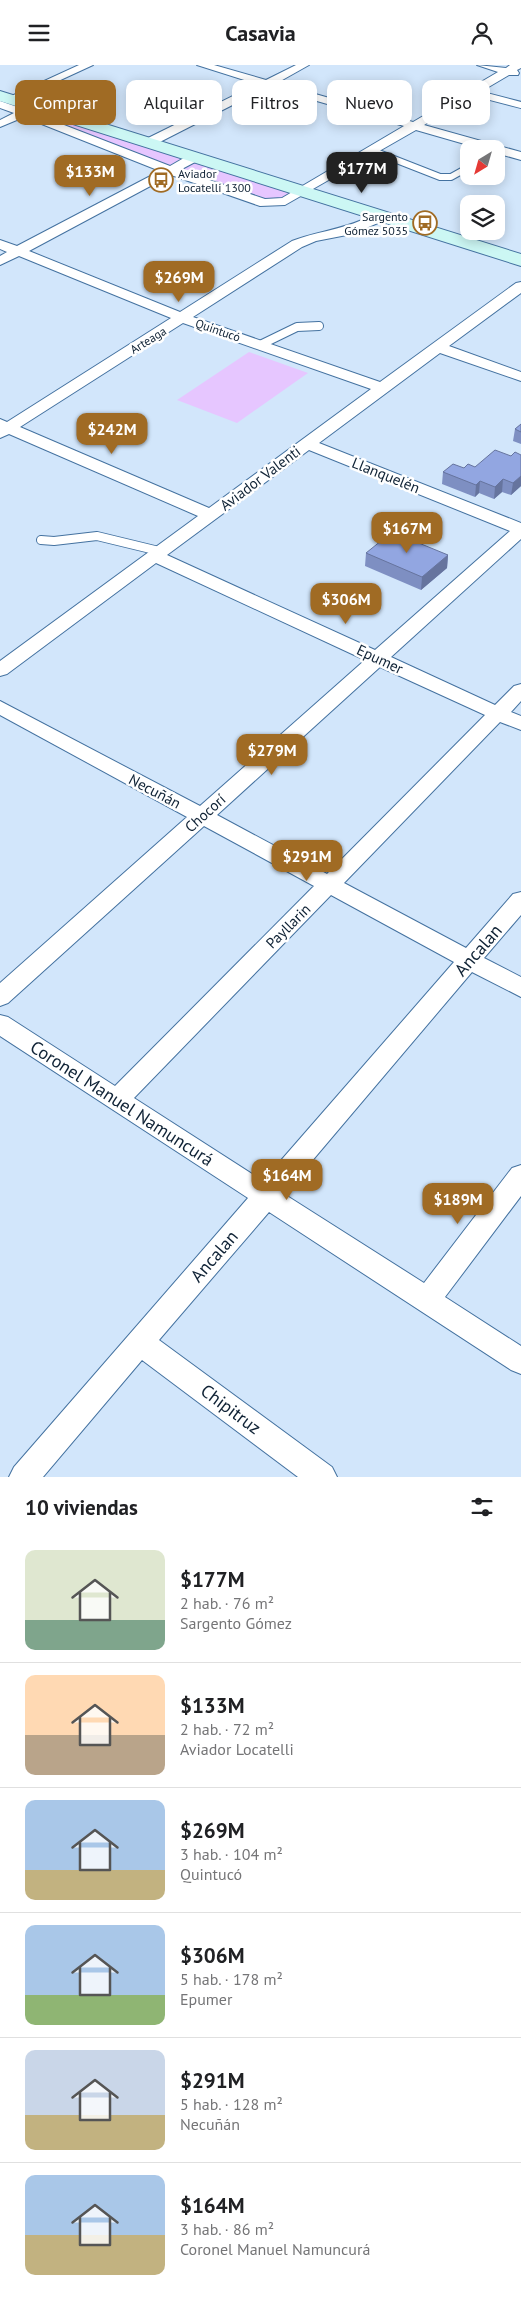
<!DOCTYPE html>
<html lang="es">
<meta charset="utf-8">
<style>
:root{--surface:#fff;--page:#f6f6f6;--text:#202124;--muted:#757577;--line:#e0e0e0;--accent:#a06b24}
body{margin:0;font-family:"PT Sans",sans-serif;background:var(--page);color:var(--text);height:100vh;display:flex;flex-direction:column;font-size:19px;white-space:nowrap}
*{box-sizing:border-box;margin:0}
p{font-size:16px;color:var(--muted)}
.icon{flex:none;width:28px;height:28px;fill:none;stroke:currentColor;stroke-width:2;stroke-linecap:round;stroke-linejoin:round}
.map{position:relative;height:1412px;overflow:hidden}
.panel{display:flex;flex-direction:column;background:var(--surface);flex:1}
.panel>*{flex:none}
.guide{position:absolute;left:15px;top:15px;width:491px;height:45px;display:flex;gap:10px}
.needle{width:32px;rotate:217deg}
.controls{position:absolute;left:460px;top:75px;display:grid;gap:10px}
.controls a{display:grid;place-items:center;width:45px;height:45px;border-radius:10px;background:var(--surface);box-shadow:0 2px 12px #0003;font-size:25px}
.price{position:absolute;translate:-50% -42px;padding:0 11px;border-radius:10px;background:var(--accent);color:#fff;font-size:16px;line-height:32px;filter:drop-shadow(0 1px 2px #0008)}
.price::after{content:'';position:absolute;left:50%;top:30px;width:15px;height:11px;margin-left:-8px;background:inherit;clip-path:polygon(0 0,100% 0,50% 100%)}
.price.selected{background:#222;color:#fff}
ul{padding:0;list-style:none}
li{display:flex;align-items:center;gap:15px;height:125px;padding:0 25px}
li+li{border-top:1px solid var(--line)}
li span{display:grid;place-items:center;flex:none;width:140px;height:100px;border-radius:10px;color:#555}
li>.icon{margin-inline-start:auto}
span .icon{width:60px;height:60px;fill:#fffc;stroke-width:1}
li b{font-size:21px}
h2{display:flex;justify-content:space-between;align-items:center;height:60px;padding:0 25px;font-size:21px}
.tag{padding:0 18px;border-radius:10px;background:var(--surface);box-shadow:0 2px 12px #0003;font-size:18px;line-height:45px}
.tag.selected{background:var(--accent);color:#fff}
header{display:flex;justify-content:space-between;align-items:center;height:65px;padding:0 25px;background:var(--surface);font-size:22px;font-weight:700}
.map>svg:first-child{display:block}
.green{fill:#e6c6ff}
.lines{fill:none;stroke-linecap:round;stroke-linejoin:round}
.lane-far1-casing{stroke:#4472a0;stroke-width:8}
.lane-casing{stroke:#4472a0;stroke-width:10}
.street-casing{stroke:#4472a0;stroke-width:2}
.secondary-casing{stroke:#4472a0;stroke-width:2}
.lane-far1{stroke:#fff;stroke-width:6}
.lane{stroke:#fff;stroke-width:8}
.street{fill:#fff;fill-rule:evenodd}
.secondary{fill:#ccf7f4;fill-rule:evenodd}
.wall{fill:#7e8fc2}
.shaded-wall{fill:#66749e}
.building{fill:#92a6e1;stroke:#66749e}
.labels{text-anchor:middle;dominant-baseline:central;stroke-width:5;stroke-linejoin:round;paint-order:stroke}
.far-poi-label{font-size:12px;fill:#0f2235;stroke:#fff;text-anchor:start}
.far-street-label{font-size:12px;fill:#0f2235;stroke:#fff}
.street-label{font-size:15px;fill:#0f2235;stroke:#fff}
.near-street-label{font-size:18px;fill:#0f2235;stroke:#fff}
</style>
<header><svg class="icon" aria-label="menu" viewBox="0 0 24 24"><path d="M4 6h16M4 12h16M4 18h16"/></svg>Casavia<svg class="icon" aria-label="person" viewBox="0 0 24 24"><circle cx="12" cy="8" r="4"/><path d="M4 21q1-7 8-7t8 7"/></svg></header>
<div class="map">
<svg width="521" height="1412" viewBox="0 0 521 1412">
<rect width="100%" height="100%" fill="#d2e6fb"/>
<path class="green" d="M 39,46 L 184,92 L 169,101 L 29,48 Z
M 195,97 L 292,129 L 277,134 L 264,134 L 176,105 Z
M 249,287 L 308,308 L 237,358 L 177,335 Z"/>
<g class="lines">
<g class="lane-far1-casing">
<path id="lane-far1" d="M 471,27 L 521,40
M 371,85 L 440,112 L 451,112 L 469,102"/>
</g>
<g class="lane-casing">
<path id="lane" d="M 260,280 L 297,262 L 319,261
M 41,475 L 54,476 L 97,471 L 163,487"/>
</g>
<g class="street-casing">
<path id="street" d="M 79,0 L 93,0 L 15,36 L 7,36 L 5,34 Z
M 197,0 L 214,0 L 266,15 L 296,0 L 309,0 L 277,18 L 413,57 L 498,7 L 477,0 L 506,3 L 510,0 L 521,0 L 521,3 L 517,5 L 519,8 L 518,10 L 509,10 L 424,60 L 521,87 L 521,95 L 496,88 L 496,84 L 482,84 L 416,65 L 285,140 L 260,141 L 171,110 L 29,186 L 180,247 L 292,176 C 315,167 339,165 362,155 C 369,152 376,147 385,149 L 386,152 L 385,155 L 352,169 L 316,176 L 302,182 L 193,252 L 380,317 L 516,218 L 521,217 L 521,228 L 449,281 L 521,307 L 521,316 L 440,288 L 319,378 L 521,458 L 521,474 L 391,592 L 495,640 L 514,621 L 521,619 L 521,636 L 511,647 L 521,651 L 521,665 L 500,657 L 344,818 L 466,883 L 513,829 L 521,827 L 521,850 L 484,893 L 521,912 L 521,932 L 472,907 L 284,1129 L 424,1218 L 512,1103 L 521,1100 L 521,1131 L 445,1232 L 521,1281 L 521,1309 L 511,1305 L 269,1147 L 159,1275 L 332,1402 L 337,1412 L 298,1412 L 142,1295 L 43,1412 L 9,1412 L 14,1402 L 248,1133 L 0,971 L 0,950 L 8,952 L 115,1021 L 314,821 L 204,761 L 8,938 L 0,941 L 0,918 L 187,752 L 0,650 L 0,636 L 200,741 L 365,595 L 156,498 L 7,609 L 0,611 L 0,596 L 198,451 L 9,369 L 0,373 L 0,354 L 7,357 L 171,253 L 19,191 L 0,200 L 0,191 L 7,187 L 0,184 L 0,175 L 17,181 L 160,106 L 24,52 L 0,62 L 0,55 L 14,48 L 0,43 L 0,36 L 23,44 L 34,43 L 36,45 L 33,48 L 170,101 L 189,90 L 197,90 L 199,93 L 197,96 L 180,105 L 265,134 L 282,133 L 404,61 L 268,22 L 152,81 L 144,81 L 144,75 L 257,19 ZM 183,258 L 371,324 L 209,443 L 20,362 ZM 309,385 L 510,466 L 375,585 L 167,490 ZM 380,602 L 485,650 L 327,809 L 217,750 ZM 331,830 L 454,897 L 263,1116 L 134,1033 Z"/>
</g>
<g class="secondary-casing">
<path id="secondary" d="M 0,26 L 521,189 L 521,201 L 0,36 Z"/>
</g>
<use href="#lane-far1" class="lane-far1"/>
<use href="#lane" class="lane"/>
<use href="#street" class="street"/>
<use href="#secondary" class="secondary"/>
</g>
<path class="wall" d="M 521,359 L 521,379 L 513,376 L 515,364 Z
M 521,390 L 521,421 L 511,430 L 502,427 L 494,434 L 479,428 L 475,432 L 442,419 L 443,407 L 464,403 L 475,402 L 511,391 Z
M 366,488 L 448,490 L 447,503 L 421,525 L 365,501 Z"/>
<path class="shaded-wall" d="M 521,411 L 521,421 L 511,430 L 513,418 Z
M 503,414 L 502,427 L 494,434 L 495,422 Z
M 480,416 L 479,428 L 475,432 L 476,420 Z
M 448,490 L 447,503 L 421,525 L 422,512 Z"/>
<path class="building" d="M 521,359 L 521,367 L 515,364 Z
M 495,385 L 511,391 L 515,387 L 521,390 L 521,411 L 513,418 L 503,414 L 495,422 L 480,416 L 476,420 L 443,407 L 453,399 L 464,403 L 468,399 L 475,402 Z
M 392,467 L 448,490 L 422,512 L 366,488 Z"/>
<defs>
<g id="bus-ring" transform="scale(1.25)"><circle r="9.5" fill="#fff" stroke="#a06b24" stroke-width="1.5"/><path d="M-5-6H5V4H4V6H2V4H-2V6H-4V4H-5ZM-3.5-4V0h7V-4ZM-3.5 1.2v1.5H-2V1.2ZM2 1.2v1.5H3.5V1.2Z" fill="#a06b24"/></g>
</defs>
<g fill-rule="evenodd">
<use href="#bus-ring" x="161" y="115"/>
<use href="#bus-ring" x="425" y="158"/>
</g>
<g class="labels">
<g class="far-poi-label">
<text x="178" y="108">Aviador<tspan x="178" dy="14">Locatelli 1300</tspan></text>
<text x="408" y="151" text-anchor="end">Sargento<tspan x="408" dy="14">Gómez 5035</tspan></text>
</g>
<g class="far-street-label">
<text transform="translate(218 265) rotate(19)">Quintucó</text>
<text transform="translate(148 275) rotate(-32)">Arteaga</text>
</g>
<g class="street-label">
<text transform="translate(386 410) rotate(22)">Llanquelén</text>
<text transform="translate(260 413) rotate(-37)">Aviador Valenti</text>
<text transform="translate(380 594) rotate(25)">Epumer</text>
<text transform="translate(155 726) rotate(28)">Necuñán</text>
<text transform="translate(205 748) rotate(-42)">Chocorí</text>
<text transform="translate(288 861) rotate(-45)">Payllarin</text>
</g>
<g class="near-street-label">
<text transform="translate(478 885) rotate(-49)">Ancalan</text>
<text transform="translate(122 1038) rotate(33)">Coronel Manuel Namuncurá</text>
<text transform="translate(214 1191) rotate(-49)">Ancalan</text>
<text transform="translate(231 1344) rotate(37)">Chipitruz</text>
</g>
</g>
</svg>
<div class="controls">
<a><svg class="needle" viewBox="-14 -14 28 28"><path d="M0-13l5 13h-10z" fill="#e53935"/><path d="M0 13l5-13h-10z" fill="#757577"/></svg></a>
<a><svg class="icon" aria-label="layers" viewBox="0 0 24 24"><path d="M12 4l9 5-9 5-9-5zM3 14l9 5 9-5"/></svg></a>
</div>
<b class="price selected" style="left:362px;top:129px">$177M</b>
<b class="price" style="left:90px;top:132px">$133M</b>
<b class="price" style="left:179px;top:238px">$269M</b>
<b class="price" style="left:112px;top:390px">$242M</b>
<b class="price" style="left:407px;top:489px">$167M</b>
<b class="price" style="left:346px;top:560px">$306M</b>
<b class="price" style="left:272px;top:711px">$279M</b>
<b class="price" style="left:307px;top:817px">$291M</b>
<b class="price" style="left:287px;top:1136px">$164M</b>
<b class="price" style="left:458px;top:1160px">$189M</b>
<div class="guide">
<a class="tag selected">Comprar</a>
<a class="tag">Alquilar</a>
<a class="tag">Filtros</a>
<a class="tag">Nuevo</a>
<a class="tag">Piso</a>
</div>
</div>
<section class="panel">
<h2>10 viviendas<svg class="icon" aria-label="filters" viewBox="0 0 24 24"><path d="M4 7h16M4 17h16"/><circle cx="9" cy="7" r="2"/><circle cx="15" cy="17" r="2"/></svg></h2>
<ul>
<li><span style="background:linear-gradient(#dfe7d0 70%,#7fa58c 0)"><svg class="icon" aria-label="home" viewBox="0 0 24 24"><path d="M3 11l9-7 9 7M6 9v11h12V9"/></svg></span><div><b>$177M</b><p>2 hab. · 76 m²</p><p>Sargento Gómez</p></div></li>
<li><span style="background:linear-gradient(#ffd9b3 60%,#b9a48a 0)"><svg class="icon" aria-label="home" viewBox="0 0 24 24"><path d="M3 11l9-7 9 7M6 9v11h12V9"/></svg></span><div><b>$133M</b><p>2 hab. · 72 m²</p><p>Aviador Locatelli</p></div></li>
<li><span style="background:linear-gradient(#a9c7e8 70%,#c2b280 0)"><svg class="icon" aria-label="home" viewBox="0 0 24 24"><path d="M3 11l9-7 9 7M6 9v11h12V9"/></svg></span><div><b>$269M</b><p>3 hab. · 104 m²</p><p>Quintucó</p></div></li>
<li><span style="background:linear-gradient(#a9c7e8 70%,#8fb573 0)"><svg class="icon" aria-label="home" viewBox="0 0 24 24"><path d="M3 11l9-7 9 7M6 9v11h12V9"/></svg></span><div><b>$306M</b><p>5 hab. · 178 m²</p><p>Epumer</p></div></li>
<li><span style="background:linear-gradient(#c9d6e8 65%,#c2b280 0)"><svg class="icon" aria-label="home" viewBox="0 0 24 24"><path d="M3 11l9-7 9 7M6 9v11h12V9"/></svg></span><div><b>$291M</b><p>5 hab. · 128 m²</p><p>Necuñán</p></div></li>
<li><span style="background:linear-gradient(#a9c7e8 60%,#c2b280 0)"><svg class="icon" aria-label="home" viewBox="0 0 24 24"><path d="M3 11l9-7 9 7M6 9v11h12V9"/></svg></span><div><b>$164M</b><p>3 hab. · 86 m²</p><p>Coronel Manuel Namuncurá</p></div></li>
</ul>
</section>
